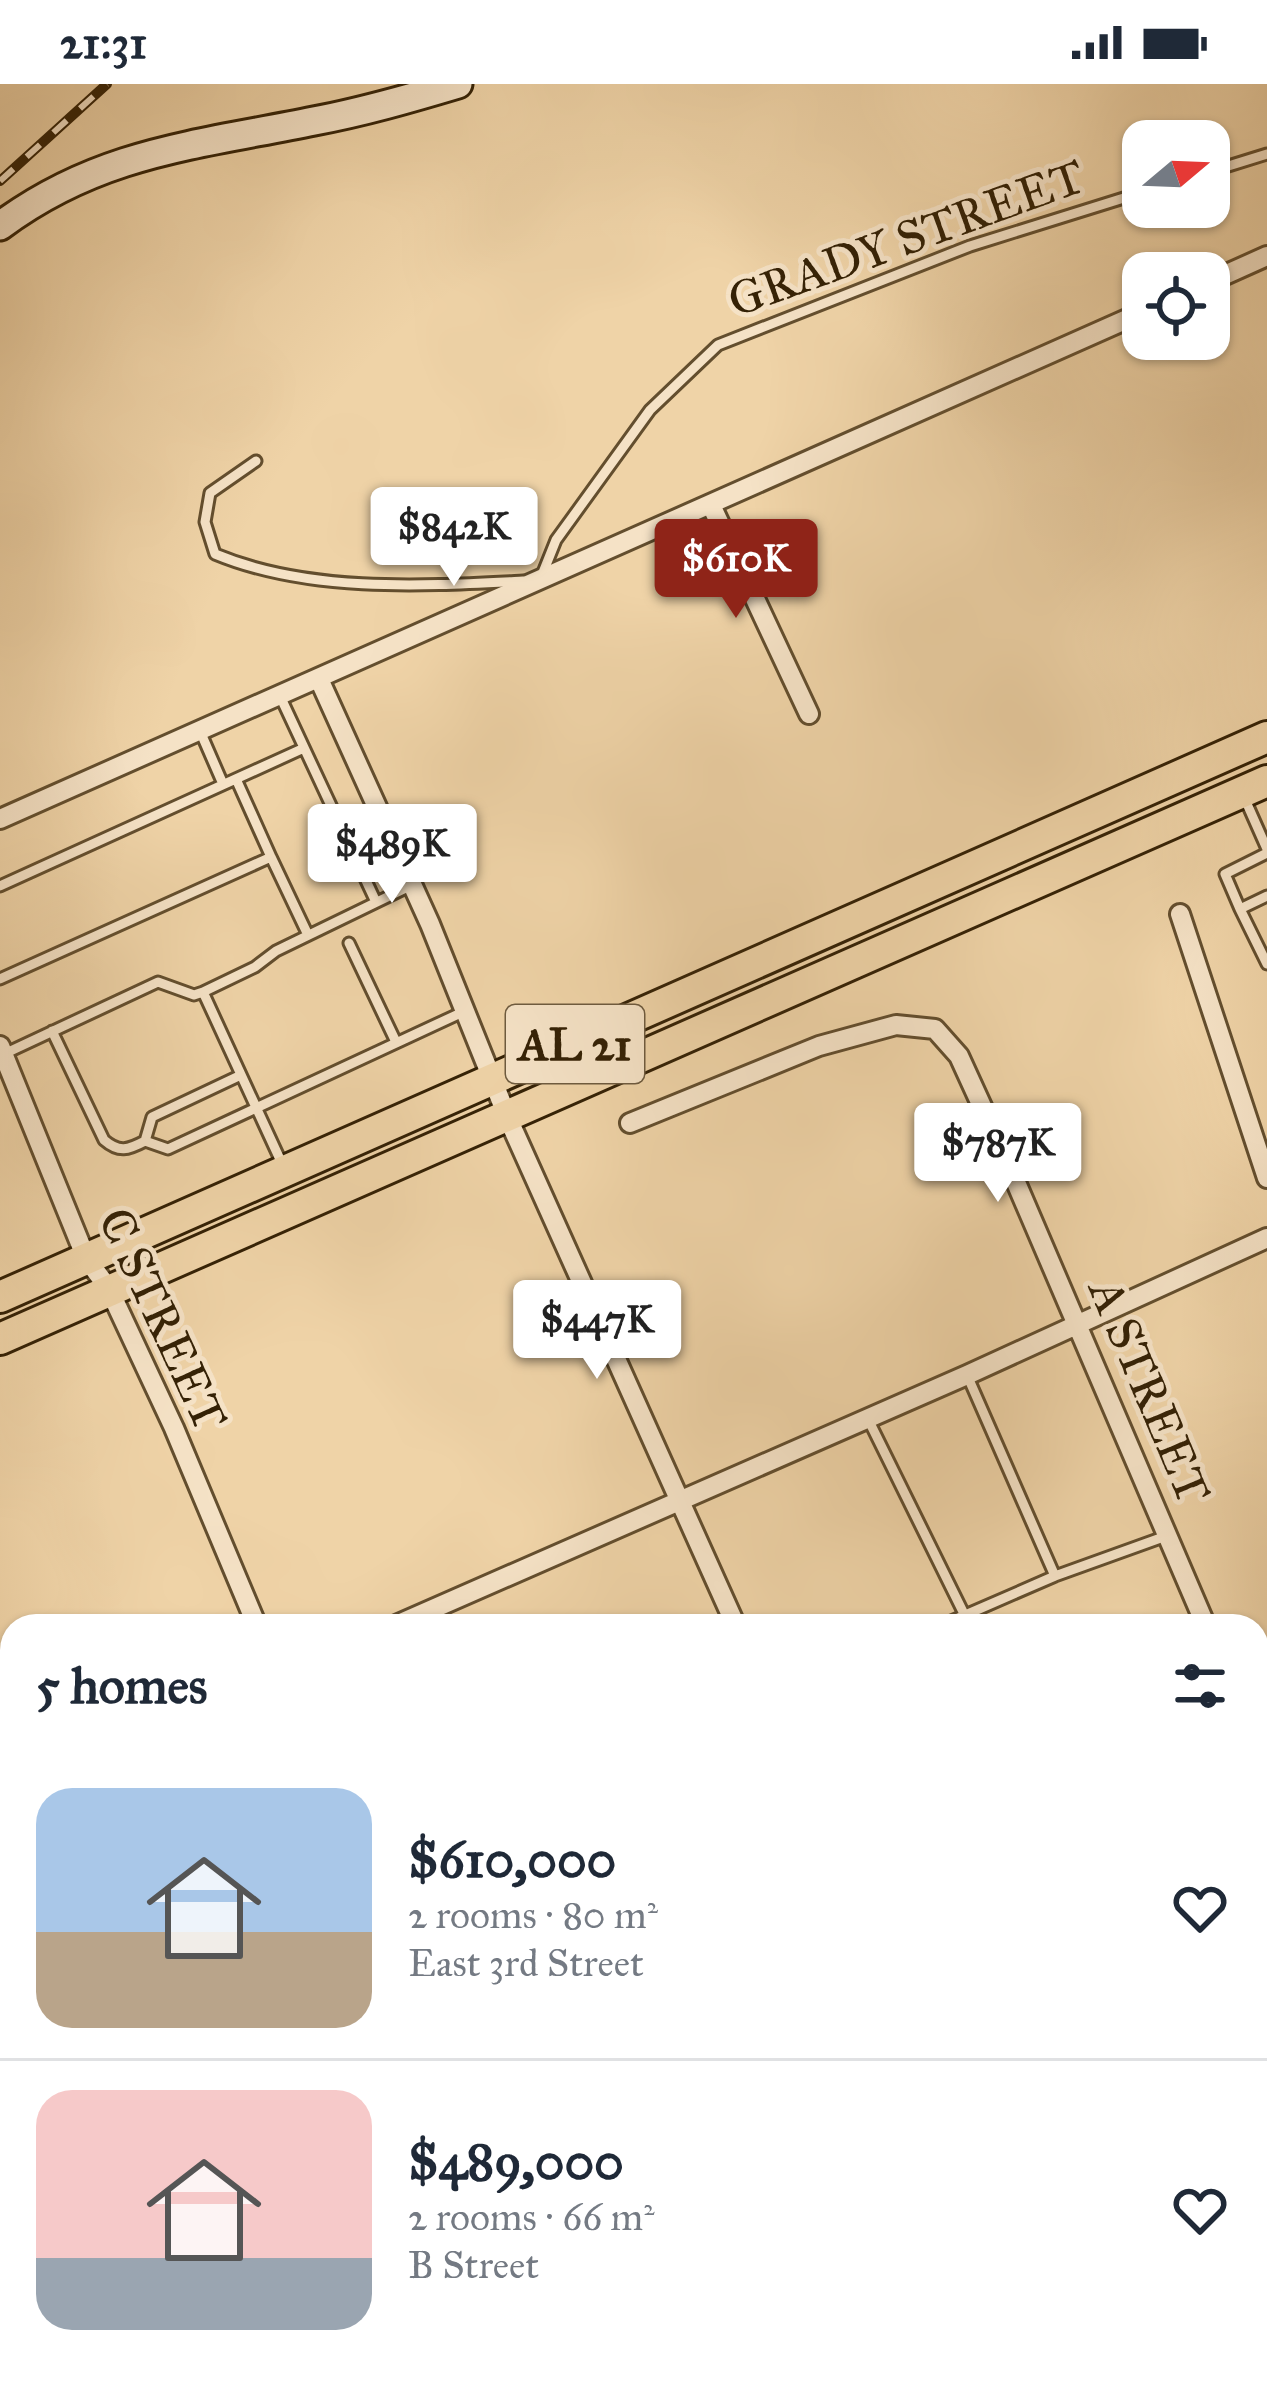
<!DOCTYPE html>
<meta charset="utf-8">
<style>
:root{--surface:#fff;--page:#f6f6f7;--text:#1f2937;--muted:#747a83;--line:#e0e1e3;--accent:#8f2418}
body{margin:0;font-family:"IM FELL Great Primer",serif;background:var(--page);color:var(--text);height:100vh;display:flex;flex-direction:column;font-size:45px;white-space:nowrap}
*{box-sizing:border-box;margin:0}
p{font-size:39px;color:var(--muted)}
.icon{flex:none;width:66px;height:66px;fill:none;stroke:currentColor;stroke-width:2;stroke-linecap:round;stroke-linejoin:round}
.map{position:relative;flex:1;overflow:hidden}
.details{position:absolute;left:0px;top:1530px;width:1269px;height:768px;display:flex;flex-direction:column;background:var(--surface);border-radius:36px 36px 0 0;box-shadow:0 3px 9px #0004}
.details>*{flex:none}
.needle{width:78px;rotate:71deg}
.fabs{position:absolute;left:1122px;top:36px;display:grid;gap:24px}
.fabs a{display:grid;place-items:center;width:108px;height:108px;border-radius:24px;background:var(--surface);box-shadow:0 3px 9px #0004;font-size:60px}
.price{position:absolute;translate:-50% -102px;padding:0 27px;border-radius:12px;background:#fff;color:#222;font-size:39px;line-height:78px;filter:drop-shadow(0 3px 6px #0008)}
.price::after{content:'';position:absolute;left:50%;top:72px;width:36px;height:27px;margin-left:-18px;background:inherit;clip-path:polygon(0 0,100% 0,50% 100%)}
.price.current{background:var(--accent);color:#fff}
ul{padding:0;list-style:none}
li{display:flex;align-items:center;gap:36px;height:300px;padding:0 36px}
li+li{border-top:3px solid var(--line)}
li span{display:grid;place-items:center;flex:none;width:336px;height:240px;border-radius:36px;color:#555}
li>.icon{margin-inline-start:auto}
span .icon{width:144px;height:144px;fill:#fffc;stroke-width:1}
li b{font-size:51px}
h2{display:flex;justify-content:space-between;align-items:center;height:144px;padding:0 36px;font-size:51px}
.status{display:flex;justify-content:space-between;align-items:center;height:84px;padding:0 60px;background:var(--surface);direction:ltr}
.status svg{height:33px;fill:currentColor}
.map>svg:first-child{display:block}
.green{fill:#c0ba82;stroke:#7a6e44;stroke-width:3}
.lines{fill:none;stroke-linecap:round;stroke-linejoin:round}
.service-casing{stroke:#634e2e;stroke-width:15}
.minor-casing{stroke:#634e2e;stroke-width:24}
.secondary-casing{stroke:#342105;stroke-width:33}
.trunk-casing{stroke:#342105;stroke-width:36}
.service{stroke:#f5e2c6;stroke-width:9}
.minor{stroke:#f5e2c6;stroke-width:18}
.secondary{stroke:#f5e2c6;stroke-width:27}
.trunk{stroke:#efd3a7;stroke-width:30}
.rail-casing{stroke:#342105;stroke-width:10}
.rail{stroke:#f5e2c6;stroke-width:6;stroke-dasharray:18;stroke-linecap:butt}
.labels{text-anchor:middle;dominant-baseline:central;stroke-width:10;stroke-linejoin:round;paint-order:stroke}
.shield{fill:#f5e2c6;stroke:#6e5b3f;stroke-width:3}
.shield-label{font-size:45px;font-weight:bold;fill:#342105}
.street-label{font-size:48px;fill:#342105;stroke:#f5e2c6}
</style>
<div class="status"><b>21:31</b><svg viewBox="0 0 49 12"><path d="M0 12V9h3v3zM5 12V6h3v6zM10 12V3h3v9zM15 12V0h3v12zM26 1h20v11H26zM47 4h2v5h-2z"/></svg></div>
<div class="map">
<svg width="1267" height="2298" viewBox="0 0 1267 2298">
<rect width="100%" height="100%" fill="#efd3a7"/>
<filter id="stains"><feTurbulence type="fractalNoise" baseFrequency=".00167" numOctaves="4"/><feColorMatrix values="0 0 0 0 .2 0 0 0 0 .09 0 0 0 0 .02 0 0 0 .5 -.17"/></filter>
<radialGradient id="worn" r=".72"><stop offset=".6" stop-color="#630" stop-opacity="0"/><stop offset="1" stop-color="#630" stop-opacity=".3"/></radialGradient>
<path class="green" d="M 12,1736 L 12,2015 L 0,1988 L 0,1741 Z"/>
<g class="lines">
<g class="service-casing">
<path id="service" d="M 1209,88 L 1267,70
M 256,377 L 210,409 L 205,438 L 215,470 C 309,509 423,502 523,497
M 542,491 L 556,456 L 650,326 L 718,261 L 970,162 L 1143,108
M 280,612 L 376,818
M 200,647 L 223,700
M 236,695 L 271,773
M 1244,713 L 1267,765
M 1267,769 L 1225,790 L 1240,825 L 1267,812
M 0,802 L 304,664
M 1240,825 L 1267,880
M 349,859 L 396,958
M 0,895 L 271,773 L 308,851
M 203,908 L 255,883 L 276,867 L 412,801
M 52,947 L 104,1056 C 119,1069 128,1066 145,1057 L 168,1065 L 465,927
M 4,970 L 158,898 L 194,911 L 203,908 L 284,1084
M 145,1057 L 152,1033 L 241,991
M 967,1291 L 1055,1492
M 867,1333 L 970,1542
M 940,1542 L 1055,1492 L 1169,1451
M 1257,2281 L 1266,2298
M 346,2298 L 373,2286"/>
</g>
<g class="minor-casing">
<path id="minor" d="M 1209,198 L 1267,172
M 711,421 L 809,630
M 319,595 L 430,840 L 507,1032 L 736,1542
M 0,735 L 1143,228
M 1180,830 L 1267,1094
M 0,962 L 86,1174 L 109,1205 L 174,1344 L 257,1542
M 630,1039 L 819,962 L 896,941 L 935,945 L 959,972 L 1006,1075 L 1206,1542
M 394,1542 L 967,1291 L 1267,1154
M 1257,1657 L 1267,1679
M 0,1718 L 12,1713
M 0,2033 L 12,2061
M 1257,2139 L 1267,2134
M 0,2208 L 12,2203
M 113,2286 L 118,2298
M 591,2286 L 596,2298
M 833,2286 L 838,2298
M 901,2298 L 926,2286"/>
</g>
<g class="secondary-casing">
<path id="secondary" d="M 0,142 C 99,68 197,61 314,37 C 363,28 411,14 458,0"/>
</g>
<g class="trunk-casing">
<path id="trunk" d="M 0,1213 L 1267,653
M 0,1255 L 1267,697"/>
</g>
<use href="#service" class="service"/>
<use href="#minor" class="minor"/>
<use href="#secondary" class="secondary"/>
<use href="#trunk" class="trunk"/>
<g class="rail-casing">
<path id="rail" d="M 0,97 L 107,0"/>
</g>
<use href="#rail" class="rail"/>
</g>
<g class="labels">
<rect class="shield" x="506" y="921" width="138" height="78" rx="9"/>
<g class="shield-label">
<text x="575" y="960">AL 21</text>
</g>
<g class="street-label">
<text transform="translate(906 154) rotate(-20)">GRADY STREET</text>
<text transform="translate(163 1235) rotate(65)">C STREET</text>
<text transform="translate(1150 1307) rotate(67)">A STREET</text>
</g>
</g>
<rect width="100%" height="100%" filter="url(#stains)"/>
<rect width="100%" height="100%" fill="url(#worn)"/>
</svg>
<div class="fabs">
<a><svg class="needle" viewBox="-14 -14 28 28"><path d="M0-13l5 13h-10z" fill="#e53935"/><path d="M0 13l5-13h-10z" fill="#747a83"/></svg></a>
<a><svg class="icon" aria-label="locate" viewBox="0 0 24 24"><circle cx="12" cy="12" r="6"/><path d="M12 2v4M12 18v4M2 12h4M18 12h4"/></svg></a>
</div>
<b class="price" style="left:454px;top:505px">$842K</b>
<b class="price current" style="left:736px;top:537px">$610K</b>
<b class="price" style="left:392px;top:822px">$489K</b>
<b class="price" style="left:998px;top:1121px">$787K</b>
<b class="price" style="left:597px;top:1298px">$447K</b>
<section class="details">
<h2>5 homes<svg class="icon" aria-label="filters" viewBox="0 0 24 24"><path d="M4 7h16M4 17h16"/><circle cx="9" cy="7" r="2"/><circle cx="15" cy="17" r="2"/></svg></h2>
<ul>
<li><span style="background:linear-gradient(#a9c7e8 60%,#b9a48a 0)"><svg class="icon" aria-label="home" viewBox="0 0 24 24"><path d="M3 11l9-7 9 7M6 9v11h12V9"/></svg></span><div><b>$610,000</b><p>2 rooms · 80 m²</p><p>East 3rd Street</p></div><svg class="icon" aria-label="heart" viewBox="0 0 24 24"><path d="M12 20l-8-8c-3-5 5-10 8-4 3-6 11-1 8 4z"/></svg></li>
<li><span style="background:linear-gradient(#f6c9c9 70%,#9aa5b1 0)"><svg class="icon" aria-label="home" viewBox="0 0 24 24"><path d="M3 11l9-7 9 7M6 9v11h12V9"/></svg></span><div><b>$489,000</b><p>2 rooms · 66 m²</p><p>B Street</p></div><svg class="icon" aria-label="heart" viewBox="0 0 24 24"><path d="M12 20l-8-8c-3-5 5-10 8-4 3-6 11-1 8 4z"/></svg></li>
</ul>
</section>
</div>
